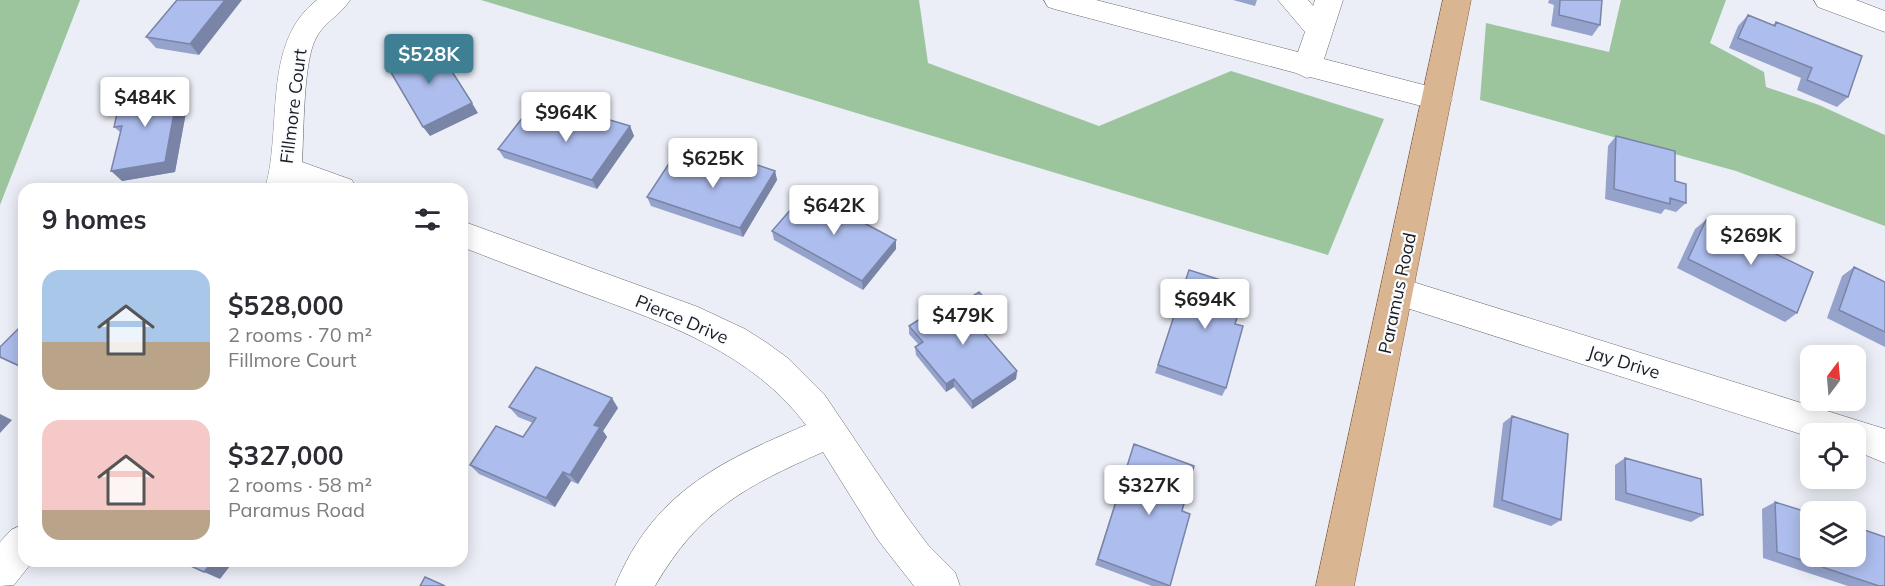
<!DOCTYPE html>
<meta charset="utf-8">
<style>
:root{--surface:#fff;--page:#f2f2f3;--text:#2b2b33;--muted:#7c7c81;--accent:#3f7f93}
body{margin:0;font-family:Mulish,sans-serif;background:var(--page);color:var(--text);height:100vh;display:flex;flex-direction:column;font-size:22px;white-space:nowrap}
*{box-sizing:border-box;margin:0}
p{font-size:20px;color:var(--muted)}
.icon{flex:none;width:33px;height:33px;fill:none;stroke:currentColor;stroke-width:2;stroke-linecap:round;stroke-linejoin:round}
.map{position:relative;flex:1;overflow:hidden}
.side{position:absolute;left:18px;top:183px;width:450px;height:384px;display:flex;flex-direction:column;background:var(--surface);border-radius:18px;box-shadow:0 3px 15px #0003}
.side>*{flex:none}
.needle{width:39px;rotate:16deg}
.controls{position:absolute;left:1800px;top:345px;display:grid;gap:12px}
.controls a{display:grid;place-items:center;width:66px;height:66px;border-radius:12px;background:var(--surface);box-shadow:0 3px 15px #0003;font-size:30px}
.price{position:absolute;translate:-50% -51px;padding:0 14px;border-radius:6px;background:#fff;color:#222;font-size:20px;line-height:39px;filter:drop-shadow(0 2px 3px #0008)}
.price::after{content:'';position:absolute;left:50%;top:36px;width:18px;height:14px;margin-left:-9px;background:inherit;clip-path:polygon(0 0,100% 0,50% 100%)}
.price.on{background:var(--accent);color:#fff}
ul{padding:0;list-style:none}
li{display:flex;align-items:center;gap:18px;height:150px;padding:0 24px}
li span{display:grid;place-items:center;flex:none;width:168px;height:120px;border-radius:18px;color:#555}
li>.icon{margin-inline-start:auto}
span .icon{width:72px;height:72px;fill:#fffc;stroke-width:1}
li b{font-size:26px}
h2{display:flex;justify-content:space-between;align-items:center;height:72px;padding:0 24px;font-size:26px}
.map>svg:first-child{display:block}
.forest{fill:#9cc59d}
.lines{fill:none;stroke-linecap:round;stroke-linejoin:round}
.minor-casing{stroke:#696b72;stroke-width:1}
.major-casing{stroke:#875f3b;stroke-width:1}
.minor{fill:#fff;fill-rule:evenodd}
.major{fill:#dab592;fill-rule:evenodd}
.wall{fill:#95a3cc}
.shaded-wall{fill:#7984a6}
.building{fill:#adbded;stroke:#7984a6;stroke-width:1.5}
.labels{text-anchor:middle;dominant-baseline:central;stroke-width:4.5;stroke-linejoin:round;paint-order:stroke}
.street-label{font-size:18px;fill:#1c1d20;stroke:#fafcff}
</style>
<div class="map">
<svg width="1885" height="586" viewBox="0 0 1885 586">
<rect width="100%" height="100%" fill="#ebeef6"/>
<path class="forest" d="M 0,0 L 80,0 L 0,205 Z
M 481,0 L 919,0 L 928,63 L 1099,126 L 1231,71 L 1384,119 L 1328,255 Z
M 1621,0 L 1726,0 L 1710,43 L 1764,72 L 1766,87 L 1819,105 L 1885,135 L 1885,226 L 1736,171 L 1480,100 L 1486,23 L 1609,52 Z"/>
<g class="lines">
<g class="minor-casing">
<path id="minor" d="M 317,0 L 350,0 C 341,15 324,22 316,38 C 303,62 304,132 302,162 L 352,180 L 356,189 L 306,189 L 297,185 L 295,189 L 265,189 C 283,128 261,43 317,0 Z
M 1044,0 L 1096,0 L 1298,52 L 1305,32 L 1278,0 L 1308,0 L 1313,6 L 1315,0 L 1343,0 L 1324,59 L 1447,91 L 1452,99 L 1447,107 L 1437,110 L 1310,77 L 1307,78 L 1296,73 L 1058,10 L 1048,7 Z
M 1814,0 L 1856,0 L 1885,11 L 1885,32 L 1818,7 Z
M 462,221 L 698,307 L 745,329 L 767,343 L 789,359 L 824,394 L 905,514 L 928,545 L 955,572 L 960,586 L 914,586 L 878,540 L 823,452 C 746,486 699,510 655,586 L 615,586 C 653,493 719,462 806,425 C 752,353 668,324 586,294 C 545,279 503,263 462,247 Z
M 1397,277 L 1885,429 L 1885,463 L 1856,451 L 1856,434 L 1810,434 L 1810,437 L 1385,301 L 1381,291 L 1385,281 Z
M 24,524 L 24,561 L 33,561 L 14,585 L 0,586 L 0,542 L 11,530 Z"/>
</g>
<g class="major-casing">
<path id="major" d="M 1443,0 L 1471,0 L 1354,586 L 1316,586 Z"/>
</g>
<use href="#minor" class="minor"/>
<use href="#major" class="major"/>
</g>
<path class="wall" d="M 177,0 L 199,55 L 156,48 L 146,37 Z
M 1233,0 L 1257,0 L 1255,6 Z
M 1549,0 L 1602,0 L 1600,25 L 1592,36 L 1551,26 L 1554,5 L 1548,3 Z
M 1748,15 L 1773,25 L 1776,22 L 1848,97 L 1837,107 L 1797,90 L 1801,78 L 1729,48 L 1738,26 Z
M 189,96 L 175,172 L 122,181 L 120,132 L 114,127 Z
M 630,126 L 634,136 L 597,189 L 504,158 L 498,149 L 578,129 Z
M 1616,136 L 1675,181 L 1686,203 L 1676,212 L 1665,209 L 1661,214 L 1605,199 L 1608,146 Z
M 775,171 L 777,180 L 743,237 L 651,206 L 647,197 L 720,174 Z
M 1706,220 L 1797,313 L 1785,322 L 1677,268 L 1695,229 Z
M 772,231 L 896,249 L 863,290 L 774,240 Z
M 1854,267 L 1885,282 L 1885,347 L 1827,318 L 1842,276 Z
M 1189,270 L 1235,324 L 1226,388 L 1222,396 L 1155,373 Z
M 959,305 L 997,321 L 982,331 L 1017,371 L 1016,379 L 972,409 L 954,387 L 946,392 L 916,355 L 915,347 L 919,345 L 909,334 L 909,326 Z
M 24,323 L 24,369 L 0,358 L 0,347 Z
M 509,407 L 618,408 L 603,431 L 607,437 L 578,484 L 571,481 L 555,507 L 479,474 L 470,465 L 523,437 L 533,423 L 518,417 Z
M 1512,416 L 1561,520 L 1551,526 L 1493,507 L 1503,423 Z
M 1134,444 L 1170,586 L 1152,586 L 1095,565 Z
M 1625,458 L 1703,515 L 1691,522 L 1615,500 L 1615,465 Z
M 1775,502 L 1885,586 L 1848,586 L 1763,558 L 1762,509 Z"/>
<path class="shaded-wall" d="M 225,0 L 242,0 L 199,55 L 190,44 Z
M 179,86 L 189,96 L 175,172 L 122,181 L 111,171 Z
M 472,103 L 478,113 L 430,136 L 423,127 Z
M 630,126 L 634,136 L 597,189 L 592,180 Z
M 775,171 L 777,180 L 743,237 L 740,228 Z
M 896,240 L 896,249 L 863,290 L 862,281 Z
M 998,313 L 997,321 L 977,334 L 978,326 Z
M 1017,371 L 1016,379 L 972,409 L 972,401 Z
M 954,379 L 954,387 L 946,392 L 946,384 Z
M 612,398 L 618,408 L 603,431 L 607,437 L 578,484 L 570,475 L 594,425 Z
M 0,414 L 12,420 L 0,433 Z
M 563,472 L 571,481 L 555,507 L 546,498 Z
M 213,561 L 234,561 L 220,579 L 204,572 Z"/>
<path class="building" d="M 177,0 L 225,0 L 190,44 L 146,37 Z
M 1560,0 L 1602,0 L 1600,25 L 1559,15 Z
M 1748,15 L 1775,26 L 1776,22 L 1862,56 L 1848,97 L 1807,80 L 1812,68 L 1738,38 Z
M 434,43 L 472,103 L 423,127 L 386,64 Z
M 179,86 L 165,162 L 111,171 L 122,126 L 114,127 L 121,95 Z
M 527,112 L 578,129 L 590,114 L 630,126 L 592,180 L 498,149 Z
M 1616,136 L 1675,151 L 1675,181 L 1686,184 L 1686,203 L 1670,198 L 1670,204 L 1614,189 Z
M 731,156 L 775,171 L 740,228 L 647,197 L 672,159 L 720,174 Z
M 806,192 L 896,240 L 862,281 L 772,231 Z
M 1706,220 L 1813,272 L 1797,313 L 1688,259 Z
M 1854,267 L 1885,282 L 1885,332 L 1839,310 Z
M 1189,270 L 1246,288 L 1235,324 L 1243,326 L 1226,388 L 1158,365 Z
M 979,292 L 998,313 L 978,326 L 1017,371 L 972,401 L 954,379 L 946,384 L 915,347 L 923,342 L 909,326 L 953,298 L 959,305 Z
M 24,323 L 24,368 L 0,357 L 0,347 Z
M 536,367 L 612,398 L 594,425 L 600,427 L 570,475 L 563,472 L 546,498 L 470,465 L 496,426 L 523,437 L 536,418 L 509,407 Z
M 1512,416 L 1568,434 L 1561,520 L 1502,500 Z
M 1134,444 L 1194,466 L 1182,511 L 1190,514 L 1170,586 L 1098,559 Z
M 1625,458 L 1701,479 L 1703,515 L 1626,493 Z
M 1775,502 L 1810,513 L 1810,556 L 1856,556 L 1856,527 L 1885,537 L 1885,586 L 1879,586 L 1777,552 Z
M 180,561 L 213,561 L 204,572 Z
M 425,577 L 445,586 L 420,586 Z"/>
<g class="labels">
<g class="street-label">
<text transform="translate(293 106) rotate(-83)">Fillmore Court</text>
<text transform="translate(1397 293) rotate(-78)">Paramus Road</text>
<text transform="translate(682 319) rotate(23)">Pierce Drive</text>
<text transform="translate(1624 362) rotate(17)">Jay Drive</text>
</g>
</g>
</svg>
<div class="controls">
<a><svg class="needle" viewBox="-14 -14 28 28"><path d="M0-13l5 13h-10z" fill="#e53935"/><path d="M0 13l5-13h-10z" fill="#7c7c81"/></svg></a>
<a><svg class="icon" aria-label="locate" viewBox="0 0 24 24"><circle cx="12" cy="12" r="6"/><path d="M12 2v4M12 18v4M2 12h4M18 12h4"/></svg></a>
<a><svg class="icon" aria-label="layers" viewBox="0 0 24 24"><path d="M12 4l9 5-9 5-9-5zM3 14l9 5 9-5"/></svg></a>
</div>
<b class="price on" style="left:429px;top:85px">$528K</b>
<b class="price" style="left:145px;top:128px">$484K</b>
<b class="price" style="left:566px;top:143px">$964K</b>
<b class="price" style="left:713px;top:189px">$625K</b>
<b class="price" style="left:834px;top:236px">$642K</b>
<b class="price" style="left:1751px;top:266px">$269K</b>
<b class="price" style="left:1205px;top:330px">$694K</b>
<b class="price" style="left:963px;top:346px">$479K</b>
<b class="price" style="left:1149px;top:516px">$327K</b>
<section class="side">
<h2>9 homes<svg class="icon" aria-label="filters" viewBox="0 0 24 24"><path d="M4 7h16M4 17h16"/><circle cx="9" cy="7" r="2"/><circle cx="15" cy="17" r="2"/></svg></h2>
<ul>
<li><span style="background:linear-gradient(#a9c7e8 60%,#b9a48a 0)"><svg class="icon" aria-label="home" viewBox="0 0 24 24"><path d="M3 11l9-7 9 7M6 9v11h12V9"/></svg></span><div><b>$528,000</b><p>2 rooms · 70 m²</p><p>Fillmore Court</p></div></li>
<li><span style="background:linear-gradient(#f6c9c9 75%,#b9a48a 0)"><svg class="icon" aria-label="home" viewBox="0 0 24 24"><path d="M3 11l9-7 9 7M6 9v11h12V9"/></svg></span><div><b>$327,000</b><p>2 rooms · 58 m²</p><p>Paramus Road</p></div></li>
</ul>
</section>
</div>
